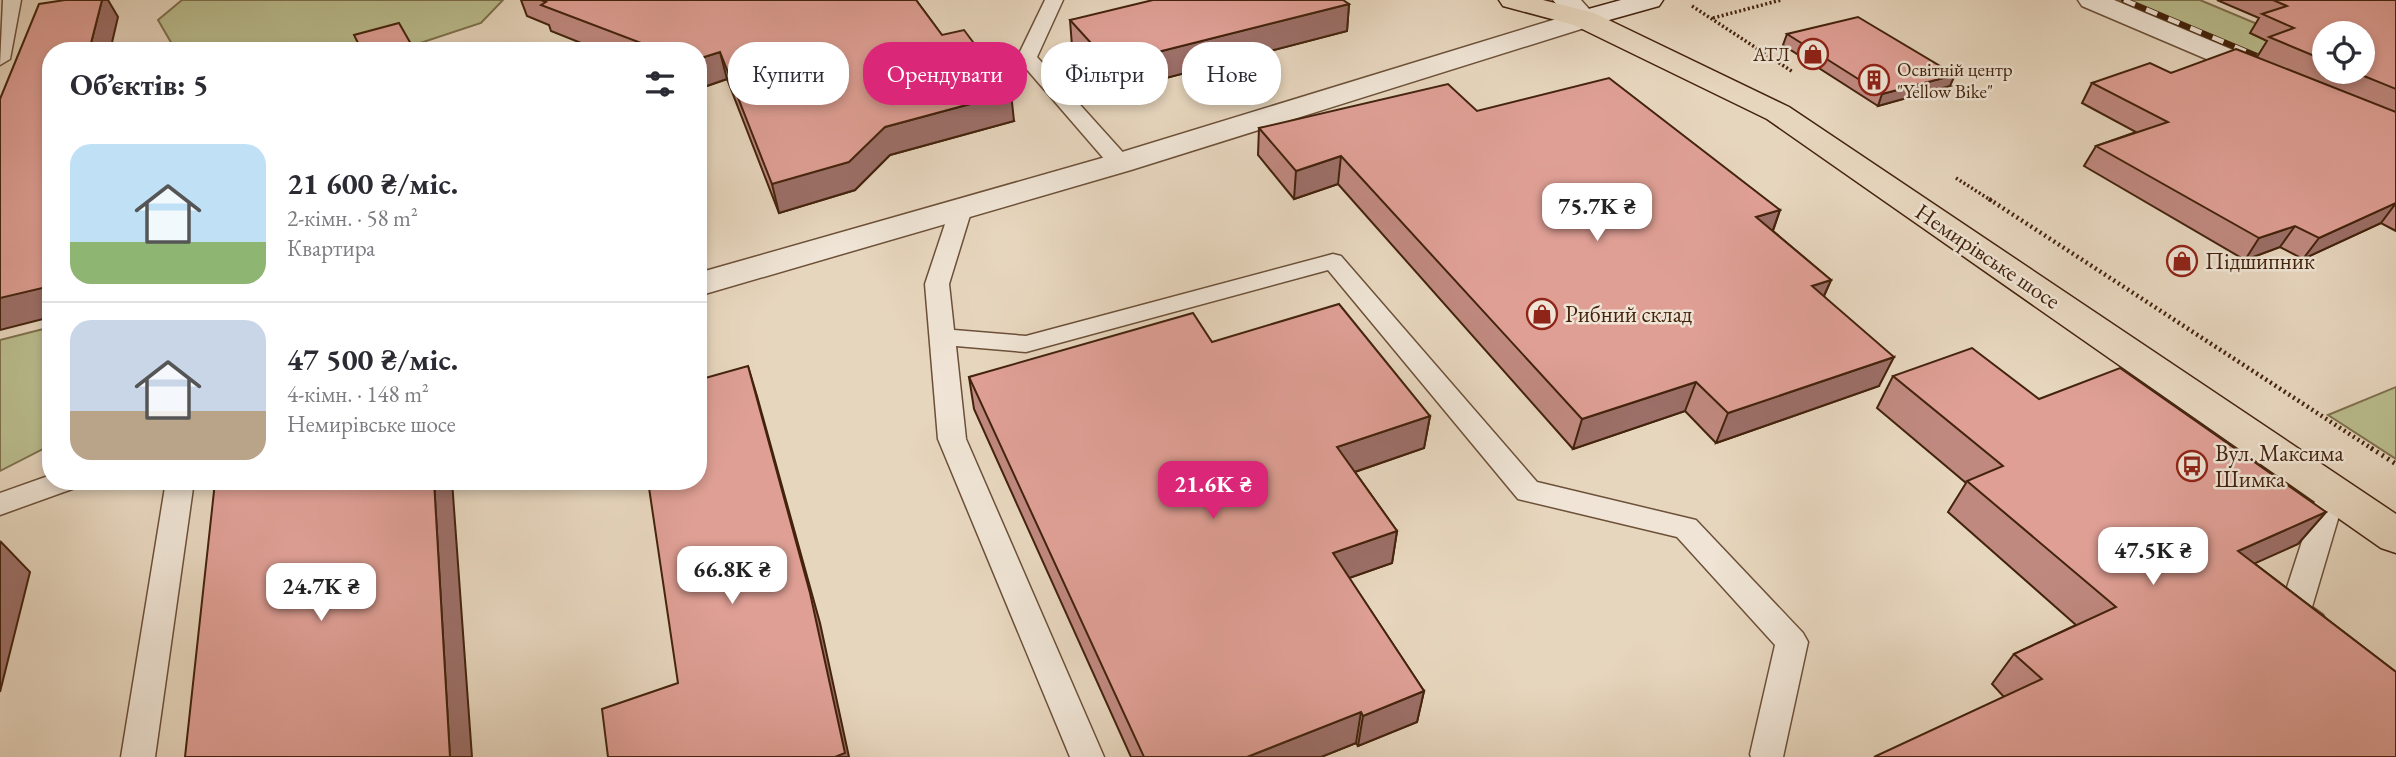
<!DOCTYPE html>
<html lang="uk">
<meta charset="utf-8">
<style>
:root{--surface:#fff;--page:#f2f2f3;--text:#2b2b33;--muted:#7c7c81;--line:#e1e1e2;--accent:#db2777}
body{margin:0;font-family:"EB Garamond",serif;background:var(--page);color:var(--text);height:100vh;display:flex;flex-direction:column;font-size:26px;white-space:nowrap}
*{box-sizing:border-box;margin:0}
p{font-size:23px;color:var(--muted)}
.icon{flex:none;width:38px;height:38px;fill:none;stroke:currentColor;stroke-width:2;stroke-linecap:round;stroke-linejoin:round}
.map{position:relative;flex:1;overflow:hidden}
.panel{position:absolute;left:42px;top:42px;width:665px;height:448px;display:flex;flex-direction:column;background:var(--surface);border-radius:28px;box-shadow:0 4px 10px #0003}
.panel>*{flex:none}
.banner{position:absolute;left:728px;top:42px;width:665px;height:63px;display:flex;gap:14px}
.fabs{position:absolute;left:2312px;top:21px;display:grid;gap:14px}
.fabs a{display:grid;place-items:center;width:63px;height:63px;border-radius:50%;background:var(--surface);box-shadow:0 4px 10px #0003;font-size:35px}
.price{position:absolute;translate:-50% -60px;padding:0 16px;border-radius:14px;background:#fff;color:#222;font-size:23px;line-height:46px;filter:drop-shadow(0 2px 4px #0008)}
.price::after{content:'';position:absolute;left:50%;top:42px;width:21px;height:16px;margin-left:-10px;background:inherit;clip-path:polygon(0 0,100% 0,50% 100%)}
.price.current{background:var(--accent);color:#fff}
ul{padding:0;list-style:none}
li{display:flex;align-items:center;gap:21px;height:175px;padding:0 28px}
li+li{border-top:2px solid var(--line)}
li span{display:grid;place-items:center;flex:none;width:196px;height:140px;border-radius:21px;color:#555}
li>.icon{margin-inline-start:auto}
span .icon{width:84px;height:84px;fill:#fffc;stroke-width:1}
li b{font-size:30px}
h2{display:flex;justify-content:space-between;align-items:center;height:84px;padding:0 28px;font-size:30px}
.pill{padding:0 24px;border-radius:28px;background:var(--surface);box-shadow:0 4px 10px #0003;font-size:24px;line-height:63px}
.pill.current{background:var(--accent);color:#fff}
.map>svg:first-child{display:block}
.green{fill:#babd8e;stroke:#7e704d;stroke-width:2}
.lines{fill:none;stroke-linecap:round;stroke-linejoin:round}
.service-casing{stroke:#6c5038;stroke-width:3}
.minor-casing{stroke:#6c5038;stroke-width:3}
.secondary-casing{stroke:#43230c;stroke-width:3}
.primary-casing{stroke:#43230c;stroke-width:3}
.path-far2{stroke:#43230c;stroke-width:3.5;stroke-dasharray:2 2.5;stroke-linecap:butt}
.path-far1{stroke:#43230c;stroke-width:4.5;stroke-dasharray:2 3.5;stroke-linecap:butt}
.path{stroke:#43230c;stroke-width:5;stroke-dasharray:2 4.5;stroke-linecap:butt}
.service{fill:#efe4d5;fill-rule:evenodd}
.minor{fill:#efe4d5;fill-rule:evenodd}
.secondary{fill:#efe4d5;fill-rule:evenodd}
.primary{fill:#e7d6be;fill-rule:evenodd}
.rail-casing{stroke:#43230c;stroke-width:6}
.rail{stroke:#efe4d5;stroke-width:4.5;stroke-dasharray:12;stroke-linecap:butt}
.wall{fill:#c08980;stroke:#43230c;stroke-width:2;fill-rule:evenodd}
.shaded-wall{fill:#9c6f68;stroke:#43230c;stroke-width:2}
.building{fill:#df9f95;stroke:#43230c;stroke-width:2}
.labels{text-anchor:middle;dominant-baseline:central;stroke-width:5;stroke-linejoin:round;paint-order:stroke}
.far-poi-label{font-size:19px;fill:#43230c;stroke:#efe4d5;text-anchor:end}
.street-label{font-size:23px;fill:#43230c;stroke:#efe4d5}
.poi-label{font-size:23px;fill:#43230c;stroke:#efe4d5;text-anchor:start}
</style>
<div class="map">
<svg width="2396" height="757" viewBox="0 0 2396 757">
<rect width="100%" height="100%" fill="#e7d6be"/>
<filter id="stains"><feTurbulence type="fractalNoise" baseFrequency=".00286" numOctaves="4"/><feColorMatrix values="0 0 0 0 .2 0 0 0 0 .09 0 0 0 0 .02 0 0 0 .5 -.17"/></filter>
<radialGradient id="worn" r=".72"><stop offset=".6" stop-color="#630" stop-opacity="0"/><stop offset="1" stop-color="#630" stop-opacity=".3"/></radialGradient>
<path class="green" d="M 182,0 L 503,0 L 481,23 L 396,51 L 176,51 L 158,20 Z
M 2113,0 L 2123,0 L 2396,114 L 2396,120 Z
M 2126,0 L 2200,0 L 2324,52 L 2324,72 L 2362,72 L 2396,113 Z
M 51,327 L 51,445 L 0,471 L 0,340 Z
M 2396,387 L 2396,459 L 2328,415 Z"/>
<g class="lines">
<g class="service-casing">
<path id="service" d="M 3,0 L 21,0 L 10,59 L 0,65 Z
M 1045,0 L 1063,0 L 1037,57 L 1128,158 L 1131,163 L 1128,168 L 1112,168 L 1017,58 Z
M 961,202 L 972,209 L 949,284 L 954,330 L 1026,336 L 1333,254 L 1341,256 L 1537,482 L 1696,520 L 1803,633 L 1808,642 L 1783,757 L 1751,757 L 1750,754 L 1775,645 L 1677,537 L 1518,499 L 1328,270 L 1026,352 L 956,346 L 966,439 L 1104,757 L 1070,757 L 938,439 L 925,284 L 950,209 Z
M 51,475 L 51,481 L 79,481 L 75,488 L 0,515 L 0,493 Z
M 166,481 L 194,481 L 155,757 L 121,757 Z
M 2332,481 L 2342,484 L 2346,492 L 2312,607 L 2323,615 L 2328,624 L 2323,633 L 2312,637 L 2284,621 L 2279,612 L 2318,492 L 2322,484 Z"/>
</g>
<g class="minor-casing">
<path id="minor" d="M 1553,0 L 1581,0 L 1598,19 L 1594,25 L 1131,170 L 698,296 L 698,273 L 1109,156 L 1566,16 Z
M 2078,0 L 2114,0 L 2278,69 L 2282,75 L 2278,81 L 2268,84 L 2258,81 L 2082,6 Z"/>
</g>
<g class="secondary-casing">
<path id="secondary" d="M 1621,0 L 1663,0 L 1659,6 L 1584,27 L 1574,25 L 1570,19 L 1574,13 Z"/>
</g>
<g class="primary-casing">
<path id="primary" d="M 1499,0 L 1543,0 L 1594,13 L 1789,107 L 2396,514 L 2396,553 L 2381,548 L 1767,119 L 1574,25 L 1503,6 Z"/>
</g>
<path class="path-far2" d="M 1692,6 L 1793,72
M 1713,18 L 1781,0
M 1956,178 L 1992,201"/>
<path class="path-far1" d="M 1989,199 L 2374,450"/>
<path class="path" d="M 2371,448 L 2396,464"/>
<use href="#service" class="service"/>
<use href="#minor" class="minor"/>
<use href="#secondary" class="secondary"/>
<use href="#primary" class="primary"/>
<g class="rail-casing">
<path id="rail" d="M 2124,0 L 2276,64"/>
</g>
<use href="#rail" class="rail"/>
</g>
<path class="wall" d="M 521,0 L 916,0 L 942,35 L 1014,121 L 890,155 L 855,190 L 779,213 L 727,79 L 698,89 L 698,51 L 601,51 L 551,31 L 549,25 L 527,16 Z
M 2217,0 L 2396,0 L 2396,231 L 2381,223 L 2303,259 L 2280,247 L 2245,260 L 2084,166 L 2096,146 L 2136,132 L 2082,103 L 2092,83 L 2171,73 L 2257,57 L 2267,41 L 2250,33 L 2259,18 ZM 2324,33 L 2362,72 L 2324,72 Z
M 1349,4 L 1347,31 L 1112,92 L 1072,46 L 1070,20 Z
M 1787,34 L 1950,86 L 1878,106 L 1783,45 Z
M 1477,111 L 1780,210 L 1773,231 L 1831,280 L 1824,296 L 1879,386 L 1716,443 L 1685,411 L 1573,449 L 1338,184 L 1294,199 L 1258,155 L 1259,128 Z
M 1212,342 L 1430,416 L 1424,448 L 1355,472 L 1397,531 L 1392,563 L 1349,578 L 1424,691 L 1417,722 L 1358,746 L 1356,743 L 1321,757 L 1131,757 L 974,409 L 969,377 Z
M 1893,376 L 2039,399 L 2326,512 L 2298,544 L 2254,563 L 2396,672 L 2004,697 L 1992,684 L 2014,654 L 2076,625 L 1948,512 L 1966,483 L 1877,408 Z"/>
<path class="shaded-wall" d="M 102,0 L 108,0 L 118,17 L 110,51 L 89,51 Z
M 1349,4 L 1347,31 L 1112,92 L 1110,64 Z
M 720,52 L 727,79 L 698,89 L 698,59 Z
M 1955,75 L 1950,86 L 1878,106 L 1882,94 Z
M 1011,93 L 1014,121 L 890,155 L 855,190 L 779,213 L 772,184 L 885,127 Z
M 1341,156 L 1338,184 L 1294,199 L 1296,171 Z
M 2396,203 L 2381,223 L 2303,259 L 2319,238 Z
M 1780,210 L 1770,238 L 1756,217 Z
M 2295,226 L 2280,247 L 2245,260 L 2259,238 Z
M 1831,280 L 1818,309 L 1812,286 Z
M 51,286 L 51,317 L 0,330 L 0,287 Z
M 1894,357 L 1879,386 L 1716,443 L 1728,413 Z
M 748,366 L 757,396 L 820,623 L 849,757 L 835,757 Z
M 1696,382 L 1685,411 L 1573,449 L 1582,419 Z
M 1430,416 L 1424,448 L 1334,479 L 1337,447 Z
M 434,481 L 452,481 L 472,757 L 450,757 Z
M 2326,512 L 2298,544 L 2211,583 L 2238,551 Z
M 1397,531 L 1392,563 L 1329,585 L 1333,553 Z
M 1,542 L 30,572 L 0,692 L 0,545 Z
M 1424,691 L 1417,722 L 1358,746 L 1363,716 Z
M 1361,712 L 1356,743 L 1321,757 L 1247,757 Z"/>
<path class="building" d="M 65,0 L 102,0 L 89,51 L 51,51 L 51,286 L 0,298 L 0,99 L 39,4 Z
M 541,0 L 916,0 L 942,35 L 964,30 L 1011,93 L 885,127 L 849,162 L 772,184 L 720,52 L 698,59 L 698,51 L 662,51 L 541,5 L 546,2 Z
M 1153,0 L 1343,0 L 1349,4 L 1110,64 L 1070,20 Z
M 2273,0 L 2396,0 L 2396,89 L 2354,72 L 2362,72 L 2362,33 L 2324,33 L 2324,60 L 2269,37 L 2294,28 L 2262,14 L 2287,6 Z
M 1858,17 L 1955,75 L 1882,94 L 1787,34 Z
M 399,23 L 415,51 L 362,51 L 354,35 Z
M 2236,49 L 2396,112 L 2396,203 L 2319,238 L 2295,226 L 2259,238 L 2096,146 L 2168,122 L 2092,83 L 2150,63 L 2171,73 Z
M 1609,78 L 1780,210 L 1756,217 L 1831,280 L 1812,286 L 1894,357 L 1728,413 L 1696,382 L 1582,419 L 1341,156 L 1296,171 L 1259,128 L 1448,84 L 1477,111 Z
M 1339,304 L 1430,416 L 1337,447 L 1397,531 L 1333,553 L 1424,691 L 1363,716 L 1361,712 L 1247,757 L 1144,757 L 969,377 L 1193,313 L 1212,342 Z
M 1972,348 L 2039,399 L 2120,368 L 2326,512 L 2238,551 L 2396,672 L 2396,757 L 1874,757 L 2042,679 L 2014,654 L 2116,607 L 1967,481 L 2003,466 L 1893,376 Z
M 748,366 L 810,593 L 845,753 L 835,757 L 608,757 L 602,709 L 678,683 L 648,481 L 698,481 L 698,380 Z
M 217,481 L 434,481 L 450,757 L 185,757 L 215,482 Z"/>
<defs>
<g id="shop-ring" transform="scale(1.575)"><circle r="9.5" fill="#efe4d5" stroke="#8f2418" stroke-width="1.5"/><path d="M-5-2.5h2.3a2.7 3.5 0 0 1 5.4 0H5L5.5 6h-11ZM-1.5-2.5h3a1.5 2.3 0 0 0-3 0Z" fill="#8f2418"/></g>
<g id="building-ring" transform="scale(1.575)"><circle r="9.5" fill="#efe4d5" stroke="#8f2418" stroke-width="1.5"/><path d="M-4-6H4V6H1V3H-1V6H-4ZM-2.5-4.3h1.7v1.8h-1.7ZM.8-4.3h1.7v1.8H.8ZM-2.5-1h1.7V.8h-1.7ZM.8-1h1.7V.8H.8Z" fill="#8f2418"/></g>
<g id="bus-ring" transform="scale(1.575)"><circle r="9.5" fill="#efe4d5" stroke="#8f2418" stroke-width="1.5"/><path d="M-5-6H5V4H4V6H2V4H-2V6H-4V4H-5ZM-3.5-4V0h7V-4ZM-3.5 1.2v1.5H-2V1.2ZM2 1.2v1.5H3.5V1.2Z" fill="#8f2418"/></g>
</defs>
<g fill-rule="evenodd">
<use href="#shop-ring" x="1813" y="54"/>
<use href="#building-ring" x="1874" y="80"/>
<use href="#shop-ring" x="2182" y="261"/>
<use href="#shop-ring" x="1542" y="314"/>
<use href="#bus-ring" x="2192" y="466"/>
</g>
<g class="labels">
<g class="far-poi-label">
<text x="1790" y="54">АТЛ</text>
<text x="1897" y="69" text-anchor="start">Освітній центр<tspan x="1897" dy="22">"Yellow Bike"</tspan></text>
</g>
<g class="street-label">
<text transform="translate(1988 256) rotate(34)">Немирівське шосе</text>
</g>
<g class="poi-label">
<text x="2205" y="261">Підшипник</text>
<text x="1565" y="314">Рибний склад</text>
<text x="2215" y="453">Вул. Максима<tspan x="2215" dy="26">Шимка</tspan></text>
</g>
</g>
<rect width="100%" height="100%" filter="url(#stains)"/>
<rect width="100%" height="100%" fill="url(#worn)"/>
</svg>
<div class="fabs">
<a><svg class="icon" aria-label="locate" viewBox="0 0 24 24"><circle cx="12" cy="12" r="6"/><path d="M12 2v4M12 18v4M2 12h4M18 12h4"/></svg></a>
</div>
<b class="price" style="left:1597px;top:243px">75.7K ₴</b>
<b class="price current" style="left:1213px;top:521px">21.6K ₴</b>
<b class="price" style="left:2153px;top:587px">47.5K ₴</b>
<b class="price" style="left:732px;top:606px">66.8K ₴</b>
<b class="price" style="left:321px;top:623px">24.7K ₴</b>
<div class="banner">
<a class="pill">Купити</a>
<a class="pill current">Орендувати</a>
<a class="pill">Фільтри</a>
<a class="pill">Нове</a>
</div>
<section class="panel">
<h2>Об’єктів: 5<svg class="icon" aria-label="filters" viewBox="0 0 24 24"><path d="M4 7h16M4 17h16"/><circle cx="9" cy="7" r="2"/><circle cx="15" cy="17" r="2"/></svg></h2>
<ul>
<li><span style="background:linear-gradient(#bfe0f5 70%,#8fb573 0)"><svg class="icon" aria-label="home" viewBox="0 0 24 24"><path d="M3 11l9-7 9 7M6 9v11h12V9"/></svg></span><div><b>21 600 ₴/міс.</b><p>2-кімн. · 58 m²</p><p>Квартира</p></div></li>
<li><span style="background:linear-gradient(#c9d6e8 65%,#b9a48a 0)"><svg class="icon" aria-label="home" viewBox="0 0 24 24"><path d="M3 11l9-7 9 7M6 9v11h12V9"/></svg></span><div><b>47 500 ₴/міс.</b><p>4-кімн. · 148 m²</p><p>Немирівське шосе</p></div></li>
</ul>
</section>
</div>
